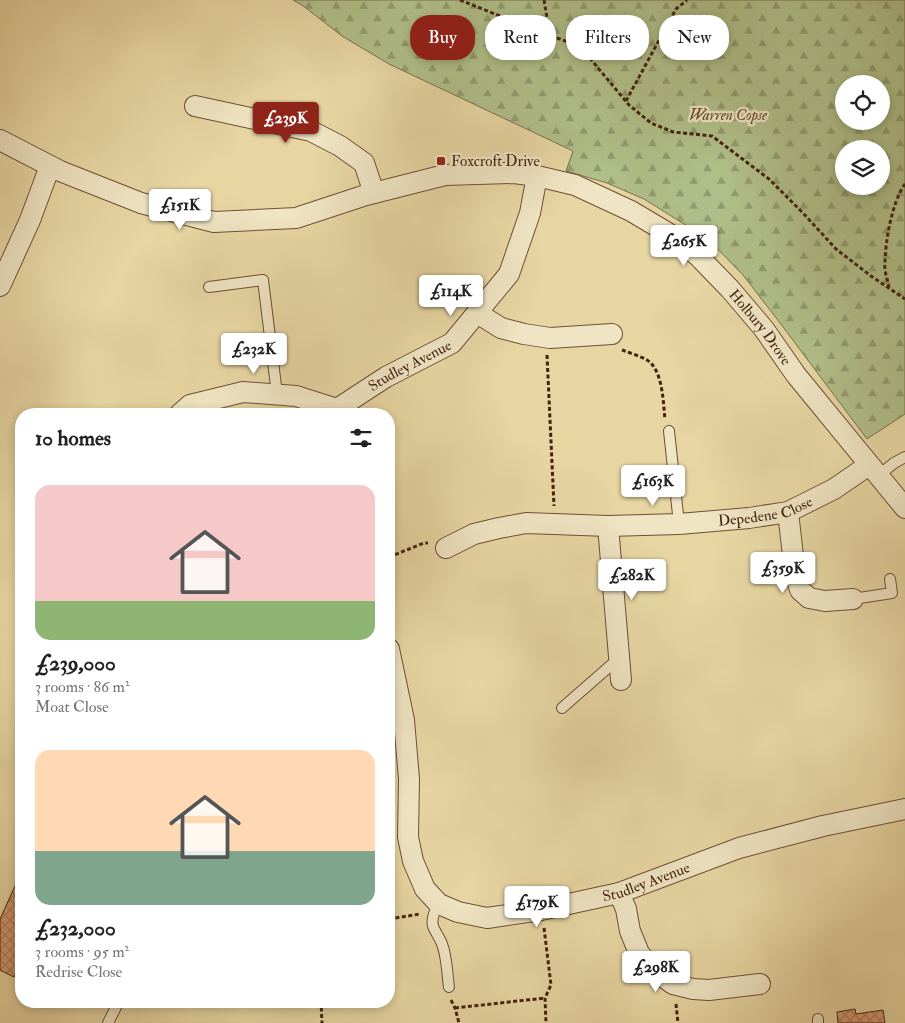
<!DOCTYPE html>
<meta charset="utf-8">
<style>
:root{--surface:#fff;--page:#f6f6f6;--text:#202124;--muted:#757577;--accent:#8f2418}
body{margin:0;font-family:"IM FELL Double Pica",serif;background:var(--page);color:var(--text);height:100vh;display:flex;flex-direction:column;font-size:19px;white-space:nowrap}
*{box-sizing:border-box;margin:0}
p{font-size:16px;color:var(--muted)}
.icon{flex:none;width:28px;height:28px;fill:none;stroke:currentColor;stroke-width:2;stroke-linecap:round;stroke-linejoin:round}
.map{position:relative;flex:1;overflow:hidden}
.sheet{position:absolute;left:15px;top:408px;width:380px;height:600px;display:flex;flex-direction:column;background:var(--surface);border-radius:20px;box-shadow:0 2px 8px #0003}
.sheet>*{flex:none}
.top-card{position:absolute;left:410px;top:15px;width:420px;height:45px;display:flex;gap:10px}
.controls{position:absolute;left:835px;top:75px;display:grid;gap:10px}
.controls a{display:grid;place-items:center;width:55px;height:55px;border-radius:50%;background:var(--surface);box-shadow:0 2px 8px #0003;font-size:25px}
.price{position:absolute;translate:-50% -42px;padding:0 11px;border-radius:5px;background:#fff;color:#222;font-size:16px;line-height:32px;filter:drop-shadow(0 1px 2px #0008)}
.price::after{content:'';position:absolute;left:50%;top:30px;width:15px;height:11px;margin-left:-8px;background:inherit;clip-path:polygon(0 0,100% 0,50% 100%)}
.price.on{background:var(--accent);color:#fff}
ul{padding:0;list-style:none}
li{display:grid;align-content:center;gap:10px;height:265px;padding:0 20px}
li span{display:grid;place-items:center;height:155px;border-radius:15px;color:#555}
li>.icon{margin-inline-start:auto}
span .icon{width:90px;height:90px;fill:#fffc;stroke-width:1}
li b{font-size:21px}
h2{display:flex;justify-content:space-between;align-items:center;height:60px;padding:0 20px;font-size:21px}
.tag{padding:0 18px;border-radius:20px;background:var(--surface);box-shadow:0 2px 8px #0003;font-size:18px;line-height:45px}
.tag.on{background:var(--accent);color:#fff}
.map>svg:first-child{display:block}
.forest{fill:url(#forest-firs);stroke:#7a704e;fill-rule:evenodd}
.building{fill:url(#building-cross-hatch);stroke:#442212}
.lines{fill:none;stroke-linecap:round;stroke-linejoin:round}
.service-casing{stroke:#6d4f36;stroke-width:12}
.minor-casing{stroke:#6d4f36;stroke-width:22}
.path{stroke:#442212;stroke-width:3;stroke-dasharray:4 2.5;stroke-linecap:butt}
.service{stroke:#efe4c3;stroke-width:10}
.minor{stroke:#efe4c3;stroke-width:20}
.poi-dot{fill:#8f2418;stroke:#efe4c3;stroke-width:2}
.labels{text-anchor:middle;dominant-baseline:central;stroke-width:4.5;stroke-linejoin:round;paint-order:stroke}
.park-label{font-size:15px;font-style:italic;fill:#5f4930;stroke:#efe4c3}
.poi-label{font-size:15px;fill:#442212;stroke:#efe4c3;text-anchor:start}
.street-label{font-size:15px;fill:#442212;stroke:#efe4c3}
</style>
<div class="map">
<svg width="905" height="1023" viewBox="0 0 905 1023">
<defs>
<pattern id="forest-firs" width="22" height="20" patternUnits="userSpaceOnUse" patternTransform="scale(1.25)"><rect width="22" height="20" fill="#b0bf89"/><path d="M5 1l3.5 6h-7zM16 11l3.5 6h-7z" fill="#919b6f"/></pattern>
<pattern id="building-cross-hatch" width="8" height="8" patternUnits="userSpaceOnUse" patternTransform="scale(1.25)"><rect width="8" height="8" fill="#d69a73"/><path d="M0 0l8 8M0 8l8-8" fill="none" stroke="#af7d5d"/></pattern>
</defs>
<rect width="100%" height="100%" fill="#e7d6a2"/>
<filter id="stains"><feTurbulence type="fractalNoise" baseFrequency=".004" numOctaves="4"/><feColorMatrix values="0 0 0 0 .2 0 0 0 0 .09 0 0 0 0 .02 0 0 0 .5 -.17"/></filter>
<radialGradient id="worn" r=".72"><stop offset=".6" stop-color="#630" stop-opacity="0"/><stop offset="1" stop-color="#630" stop-opacity=".3"/></radialGradient>
<path class="forest" d="M 293,0 L 905,0 L 905,414 L 867,439 L 780,323 L 743,275 L 708,239 L 644,199 L 607,183 L 566,171 L 573,151 L 389,64 L 342,36 L 302,5 ZM 844,84 L 881,84 L 881,121 L 844,121 ZM 844,149 L 881,149 L 881,186 L 844,186 Z"/>
<path class="building" d="M 21,873 L 21,964 L 20,964 L 14,977 L 0,970 L 0,919 Z
M 855,1009 L 856,1014 L 883,1010 L 885,1023 L 838,1023 L 837,1012 Z"/>
<g class="lines">
<g class="service-casing">
<path id="service" d="M 209,287 L 263,280 L 277,394
M 669,431 L 679,524
M 878,476 L 894,463 L 905,457
M 853,599 L 892,593 L 890,579
M 562,708 L 618,659
M 439,904 C 435,910 431,918 433,926 C 435,932 440,938 442,944 C 447,957 447,973 449,987
M 818,1019 L 818,1023
M 108,1023 L 119,1001"/>
</g>
<g class="minor-casing">
<g id="minor">
<path d="M 195,106 L 311,131 L 340,146 L 364,163 L 374,193"/>
<path id="s1" d="M 0,140 L 60,171 L 141,203 L 214,222 L 296,218 L 366,195 L 445,175 L 514,173 L 537,176 L 575,185 L 631,211 L 678,239 L 699,257 L 730,289 L 764,329 L 796,375 L 905,508"/>
<path d="M 0,286 L 30,220 L 50,166"/>
<path d="M 477,313 L 501,328 L 524,334 L 550,338 L 612,334"/>
<path d="M 180,414 L 190,405 L 243,392 L 296,396 L 337,409"/>
<path id="s2" d="M 336,414 L 337,409 L 386,377 L 452,343 L 509,274 L 530,213 L 537,176"/>
<path d="M 788,512 L 795,573 L 800,590 L 809,598 L 825,601 L 853,599"/>
<path d="M 608,526 L 621,680"/>
<path id="s3" d="M 446,548 L 474,534 L 499,528 L 526,523 L 608,526 L 679,524 L 749,518 L 788,512 L 834,489 L 869,465"/>
<path id="s4" d="M 389,649 L 404,720 L 409,779 L 408,837 L 413,861 L 425,889 L 439,904 L 458,912 L 487,918 L 541,910 L 619,893 L 739,848 L 823,826 L 905,809"/>
<path d="M 619,893 L 626,909 L 630,931 L 639,953 L 651,968 L 673,984 L 693,989 L 709,990 L 760,984"/>
</g>
</g>
<path class="path" d="M 460,0 L 530,28 L 568,42 L 588,56 L 629,105 L 651,123 L 673,132 L 712,136 L 769,179 L 803,213 L 836,249 L 871,276 L 905,299
M 544,0 L 550,36
M 626,101 L 676,9 L 687,0
M 889,288 C 888,280 884,272 885,264 C 885,242 892,202 905,184
M 622,350 C 630,353 640,356 647,360 C 663,370 663,402 665,419
M 547,355 L 554,506
M 389,557 L 424,543 L 428,543
M 389,919 L 420,914
M 544,928 L 551,985 L 545,998 L 546,1023
M 451,1000 L 455,1008 L 459,1023
M 321,1001 L 322,1023
M 676,1004 L 678,1023
M 455,1008 L 545,998"/>
<use href="#service" class="service"/>
<use href="#minor" class="minor"/>
</g>
<rect class="poi-dot" x="436" y="156" width="10" height="10" rx="2.5"/>
<g class="labels">
<g class="park-label">
<text x="728" y="115">Warren Copse</text>
</g>
<g class="poi-label">
<text x="451" y="161">Foxcroft Drive</text>
</g>
<g class="street-label">
<text stroke="none"><textPath href="#s1" startOffset="836">Holbury Drove</textPath></text>
<text stroke="none"><textPath href="#s2" startOffset="90">Studley Avenue</textPath></text>
<text stroke="none"><textPath href="#s3" startOffset="325">Depedene Close</textPath></text>
<text stroke="none"><textPath href="#s4" startOffset="479">Studley Avenue</textPath></text>
</g>
</g>
<rect width="100%" height="100%" filter="url(#stains)"/>
<rect width="100%" height="100%" fill="url(#worn)"/>
</svg>
<div class="controls">
<a><svg class="icon" aria-label="locate" viewBox="0 0 24 24"><circle cx="12" cy="12" r="6"/><path d="M12 2v4M12 18v4M2 12h4M18 12h4"/></svg></a>
<a><svg class="icon" aria-label="layers" viewBox="0 0 24 24"><path d="M12 4l9 5-9 5-9-5zM3 14l9 5 9-5"/></svg></a>
</div>
<b class="price on" style="left:286px;top:144px">£239K</b>
<b class="price" style="left:180px;top:231px">£151K</b>
<b class="price" style="left:684px;top:267px">£265K</b>
<b class="price" style="left:451px;top:317px">£114K</b>
<b class="price" style="left:254px;top:375px">£232K</b>
<b class="price" style="left:653px;top:507px">£163K</b>
<b class="price" style="left:783px;top:594px">£359K</b>
<b class="price" style="left:632px;top:601px">£282K</b>
<b class="price" style="left:537px;top:928px">£179K</b>
<b class="price" style="left:656px;top:993px">£298K</b>
<div class="top-card">
<a class="tag on">Buy</a>
<a class="tag">Rent</a>
<a class="tag">Filters</a>
<a class="tag">New</a>
</div>
<section class="sheet">
<h2>10 homes<svg class="icon" aria-label="filters" viewBox="0 0 24 24"><path d="M4 7h16M4 17h16"/><circle cx="9" cy="7" r="2"/><circle cx="15" cy="17" r="2"/></svg></h2>
<ul>
<li><span style="background:linear-gradient(#f6c9c9 75%,#8fb573 0)"><svg class="icon" aria-label="home" viewBox="0 0 24 24"><path d="M3 11l9-7 9 7M6 9v11h12V9"/></svg></span><div><b>£239,000</b><p>3 rooms · 86 m²</p><p>Moat Close</p></div></li>
<li><span style="background:linear-gradient(#ffd9b3 65%,#7fa58c 0)"><svg class="icon" aria-label="home" viewBox="0 0 24 24"><path d="M3 11l9-7 9 7M6 9v11h12V9"/></svg></span><div><b>£232,000</b><p>3 rooms · 95 m²</p><p>Redrise Close</p></div></li>
</ul>
</section>
</div>
